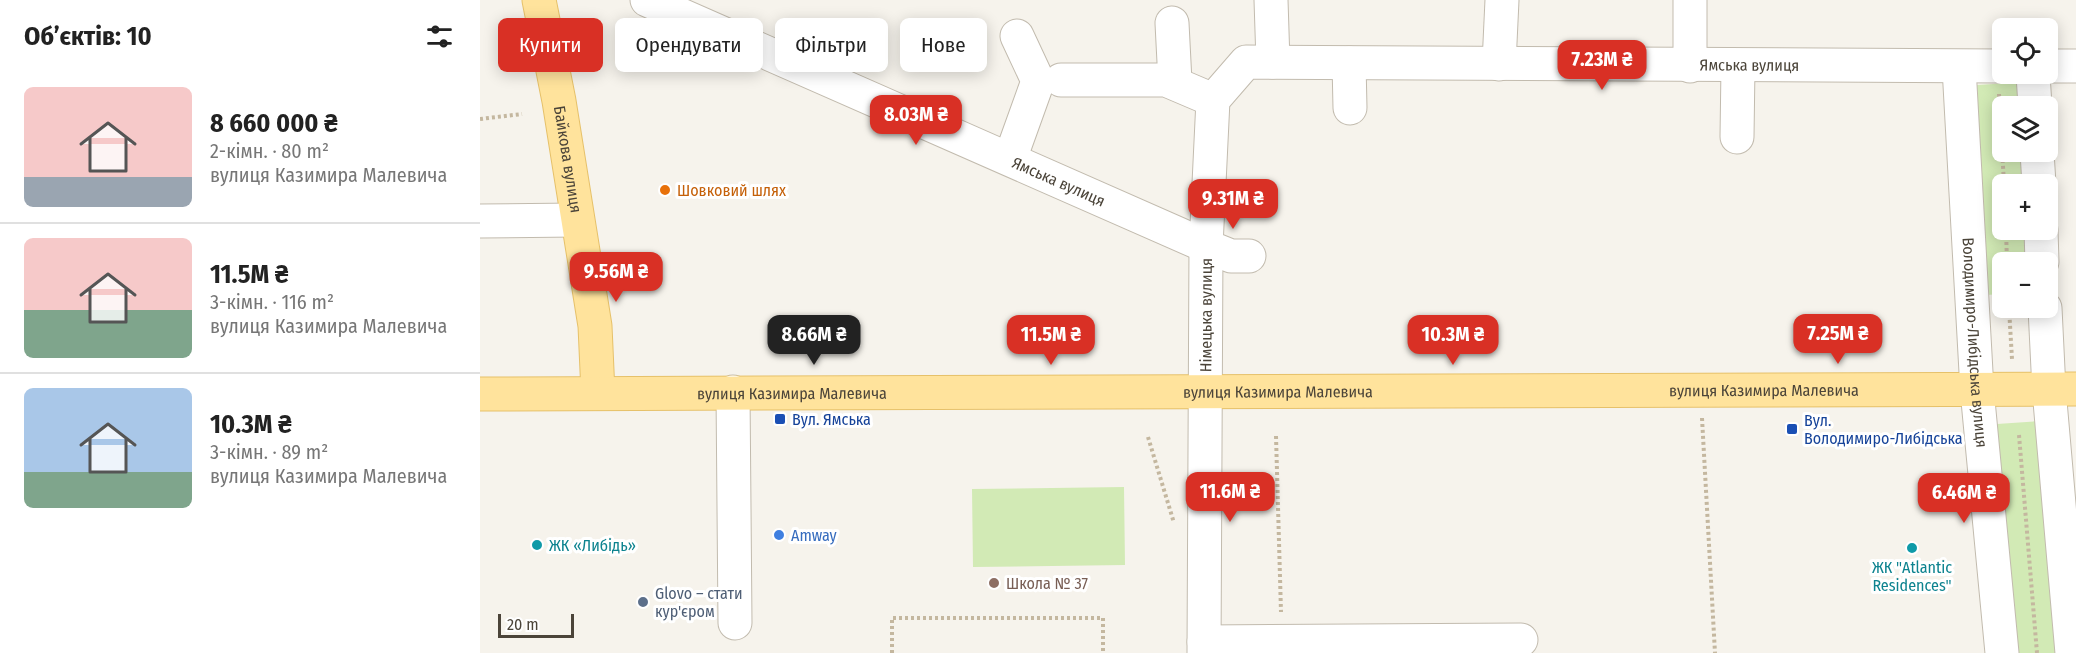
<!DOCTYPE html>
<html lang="uk">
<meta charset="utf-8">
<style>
:root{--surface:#fff;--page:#f6f6f6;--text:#222;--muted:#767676;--line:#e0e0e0;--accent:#d93025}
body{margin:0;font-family:"Fira Sans Condensed",sans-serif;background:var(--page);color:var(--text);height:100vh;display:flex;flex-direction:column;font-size:22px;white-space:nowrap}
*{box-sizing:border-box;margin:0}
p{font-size:20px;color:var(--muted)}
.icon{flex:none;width:33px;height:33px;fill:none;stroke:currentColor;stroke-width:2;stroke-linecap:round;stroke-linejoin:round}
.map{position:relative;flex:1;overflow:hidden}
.details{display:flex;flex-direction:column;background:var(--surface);width:480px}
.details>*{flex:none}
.banner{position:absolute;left:18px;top:18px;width:570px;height:54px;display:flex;gap:12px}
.buttons{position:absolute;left:1512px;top:18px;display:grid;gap:12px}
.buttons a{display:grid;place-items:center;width:66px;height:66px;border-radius:9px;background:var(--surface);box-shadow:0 3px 15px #0003;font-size:30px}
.scale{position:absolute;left:18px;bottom:15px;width:76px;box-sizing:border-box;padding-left:6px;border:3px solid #4b4439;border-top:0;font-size:16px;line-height:21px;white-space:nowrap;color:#4b4439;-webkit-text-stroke:4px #fff;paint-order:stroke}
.price{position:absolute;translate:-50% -51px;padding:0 14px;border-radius:12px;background:var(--accent);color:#fff;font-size:20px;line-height:39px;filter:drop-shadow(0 2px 3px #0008)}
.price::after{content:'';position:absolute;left:50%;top:36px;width:18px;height:14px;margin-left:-9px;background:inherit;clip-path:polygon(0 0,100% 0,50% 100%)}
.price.selected{background:#222;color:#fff}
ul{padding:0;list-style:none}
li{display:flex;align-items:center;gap:18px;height:150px;padding:0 24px}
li+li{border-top:2px solid var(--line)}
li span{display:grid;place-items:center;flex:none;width:168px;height:120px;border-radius:9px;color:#555}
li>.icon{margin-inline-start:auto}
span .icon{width:72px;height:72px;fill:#fffc;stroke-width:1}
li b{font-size:26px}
h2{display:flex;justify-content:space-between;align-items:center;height:72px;padding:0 24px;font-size:26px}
.chip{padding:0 21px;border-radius:9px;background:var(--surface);box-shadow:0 3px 15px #0003;font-size:21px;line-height:54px}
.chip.selected{background:var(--accent);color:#fff}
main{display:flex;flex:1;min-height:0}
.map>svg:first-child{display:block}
.green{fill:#d2eab5}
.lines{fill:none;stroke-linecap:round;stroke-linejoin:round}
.minor-casing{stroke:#c2bbae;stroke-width:35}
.major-casing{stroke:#e6c16a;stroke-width:35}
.path{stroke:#c4b79f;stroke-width:4;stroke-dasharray:3 3;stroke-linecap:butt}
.minor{stroke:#fff;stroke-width:33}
.major{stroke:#ffe39c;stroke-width:33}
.food-dot{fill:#e8710a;stroke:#fff;stroke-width:2}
.transit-dot{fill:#1a4fb4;stroke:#fff;stroke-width:2}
.shop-dot{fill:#3f7fe0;stroke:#fff;stroke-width:2}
.culture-dot{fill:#0f9aa8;stroke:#fff;stroke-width:2}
.education-dot{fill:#8d6e63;stroke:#fff;stroke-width:2}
.service-dot{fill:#5c6f8a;stroke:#fff;stroke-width:2}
.labels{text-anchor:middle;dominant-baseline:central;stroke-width:6;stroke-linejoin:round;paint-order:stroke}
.street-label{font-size:16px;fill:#4b4439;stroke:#fff}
.food-label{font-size:16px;fill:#c56008;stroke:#fff;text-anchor:start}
.transit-label{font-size:16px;fill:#164399;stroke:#fff;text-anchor:start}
.shop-label{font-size:16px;fill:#366cbe;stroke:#fff;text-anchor:start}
.culture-label{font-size:16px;fill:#0d838f;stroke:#fff;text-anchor:start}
.education-label{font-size:16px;fill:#785e54;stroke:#fff;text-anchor:start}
.service-label{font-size:16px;fill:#4e5e75;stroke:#fff;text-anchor:start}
</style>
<main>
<section class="details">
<h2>Об’єктів: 10<svg class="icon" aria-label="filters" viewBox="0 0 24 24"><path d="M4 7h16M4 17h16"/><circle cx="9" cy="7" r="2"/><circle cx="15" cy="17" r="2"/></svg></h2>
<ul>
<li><span style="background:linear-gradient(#f6c9c9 75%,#9aa5b1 0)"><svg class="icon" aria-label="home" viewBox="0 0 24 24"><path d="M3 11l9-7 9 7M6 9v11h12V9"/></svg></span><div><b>8 660 000 ₴</b><p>2-кімн. · 80 m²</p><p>вулиця Казимира Малевича</p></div></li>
<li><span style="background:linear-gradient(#f6c9c9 60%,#7fa58c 0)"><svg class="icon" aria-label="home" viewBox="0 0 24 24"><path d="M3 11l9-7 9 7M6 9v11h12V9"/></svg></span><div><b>11.5M ₴</b><p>3-кімн. · 116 m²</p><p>вулиця Казимира Малевича</p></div></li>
<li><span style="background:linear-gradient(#a9c7e8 70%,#7fa58c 0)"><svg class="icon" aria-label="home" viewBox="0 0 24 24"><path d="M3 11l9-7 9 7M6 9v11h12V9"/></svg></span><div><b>10.3M ₴</b><p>3-кімн. · 89 m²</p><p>вулиця Казимира Малевича</p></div></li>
</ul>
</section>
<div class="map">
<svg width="1596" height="653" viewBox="0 0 1596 653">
<rect width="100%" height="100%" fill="#f6f3ec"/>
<path class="green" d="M 1545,82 L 1547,106 L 1522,106 L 1522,152 L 1549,152 L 1550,184 L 1522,184 L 1522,230 L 1552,230 L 1554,262 L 1522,262 L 1522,294 L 1506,295 L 1497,85 Z
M 1561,421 L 1579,653 L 1535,653 L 1517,424 Z
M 644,487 L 645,565 L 493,567 L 492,489 Z"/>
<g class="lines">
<g class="minor-casing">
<g id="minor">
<path id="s1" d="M 167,0 L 726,246 L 751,256 L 769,256"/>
<path d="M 791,0 L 793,62"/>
<path d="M 692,23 L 695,82"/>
<path d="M 869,63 L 870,108"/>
<path d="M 1019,64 L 1022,0"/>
<path d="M 1210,66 L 1210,0"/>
<path d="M 1568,66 L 1596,66"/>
<path id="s2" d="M 1479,67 L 1497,390 L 1522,653"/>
<path d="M 1553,74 L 1555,106"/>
<path d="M 581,80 L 686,80 L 733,100"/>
<path d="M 1257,137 L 1258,67"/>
<path d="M 1557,152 L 1559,184"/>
<path d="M 530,159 L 558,81 L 537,36"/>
<path d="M 0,221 L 96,220"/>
<path d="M 1561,230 L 1562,262"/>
<path d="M 1565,308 L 1569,390 L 1592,653"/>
<path d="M 253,392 L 255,623"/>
<path d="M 724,642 L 1041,640"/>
<path id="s3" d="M 724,653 L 726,246 L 733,100 L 766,62 L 1522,66"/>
</g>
</g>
<g class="major-casing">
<g id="major">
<path id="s4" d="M 59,0 L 79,101 L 115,326 L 118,393"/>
<path id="s5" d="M 0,394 L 1596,389"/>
</g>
</g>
<path class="path" d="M 1519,94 L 1524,184
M 0,119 L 42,114
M 1526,230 L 1527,262
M 1529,308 L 1532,359
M 1222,418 L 1235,653
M 1539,435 L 1557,653
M 796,436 L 801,612
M 668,437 L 694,523
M 412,653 L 412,618 L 623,618 L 623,653"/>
<use href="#minor" class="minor"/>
<use href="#major" class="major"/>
</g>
<circle class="food-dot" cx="185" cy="190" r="6"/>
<g class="transit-dot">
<rect x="294" y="413" width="12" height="12" rx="3"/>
<rect x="1306" y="423" width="12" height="12" rx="3"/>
</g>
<circle class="shop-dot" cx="299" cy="535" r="6"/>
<g class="culture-dot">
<circle cx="57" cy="545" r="6"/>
<circle cx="1432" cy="548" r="6"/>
</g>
<circle class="education-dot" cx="514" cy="583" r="6"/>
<circle class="service-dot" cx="163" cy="602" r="6"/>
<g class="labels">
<g class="street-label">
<text stroke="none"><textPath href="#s3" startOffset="1107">Ямська вулиця</textPath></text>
<text stroke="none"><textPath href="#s4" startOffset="162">Байкова вулиця</textPath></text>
<text stroke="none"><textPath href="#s1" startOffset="450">Ямська вулиця</textPath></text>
<text stroke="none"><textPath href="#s3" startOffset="338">Німецька вулиця</textPath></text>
<text stroke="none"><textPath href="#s2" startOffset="276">Володимиро-Либідська вулиця</textPath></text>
<text stroke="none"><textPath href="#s5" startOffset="1284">вулиця Казимира Малевича</textPath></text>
<text stroke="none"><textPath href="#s5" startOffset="798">вулиця Казимира Малевича</textPath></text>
<text stroke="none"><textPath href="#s5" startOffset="312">вулиця Казимира Малевича</textPath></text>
</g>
<g class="food-label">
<text x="197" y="190">Шовковий шлях</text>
</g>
<g class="transit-label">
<text x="312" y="419">Вул. Ямська</text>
<text x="1324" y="420">Вул.<tspan x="1324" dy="18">Володимиро-Либідська</tspan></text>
</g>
<g class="shop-label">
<text x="311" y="535">Amway</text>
</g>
<g class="culture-label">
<text x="69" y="545">ЖК «Либідь»</text>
<text x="1432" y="567" text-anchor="middle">ЖК "Atlantic<tspan x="1432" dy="18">Residences"</tspan></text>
</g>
<g class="education-label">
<text x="526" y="583">Школа № 37</text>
</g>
<g class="service-label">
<text x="175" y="593">Glovo – стати<tspan x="175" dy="18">кур'єром</tspan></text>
</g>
</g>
</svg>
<div class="buttons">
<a><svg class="icon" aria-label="locate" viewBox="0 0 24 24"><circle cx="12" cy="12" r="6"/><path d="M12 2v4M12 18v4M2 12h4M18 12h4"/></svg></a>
<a><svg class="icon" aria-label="layers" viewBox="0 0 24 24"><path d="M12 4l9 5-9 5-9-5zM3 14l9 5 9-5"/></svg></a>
<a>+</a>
<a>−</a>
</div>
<div class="scale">20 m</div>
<b class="price" style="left:1122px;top:91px">7.23M ₴</b>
<b class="price" style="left:436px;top:146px">8.03M ₴</b>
<b class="price" style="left:753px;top:230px">9.31M ₴</b>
<b class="price" style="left:136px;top:303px">9.56M ₴</b>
<b class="price" style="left:1358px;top:365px">7.25M ₴</b>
<b class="price selected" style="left:334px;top:366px">8.66M ₴</b>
<b class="price" style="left:571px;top:366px">11.5M ₴</b>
<b class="price" style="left:973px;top:366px">10.3M ₴</b>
<b class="price" style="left:750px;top:523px">11.6M ₴</b>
<b class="price" style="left:1484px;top:524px">6.46M ₴</b>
<div class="banner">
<a class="chip selected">Купити</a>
<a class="chip">Орендувати</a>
<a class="chip">Фільтри</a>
<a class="chip">Нове</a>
</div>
</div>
</main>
